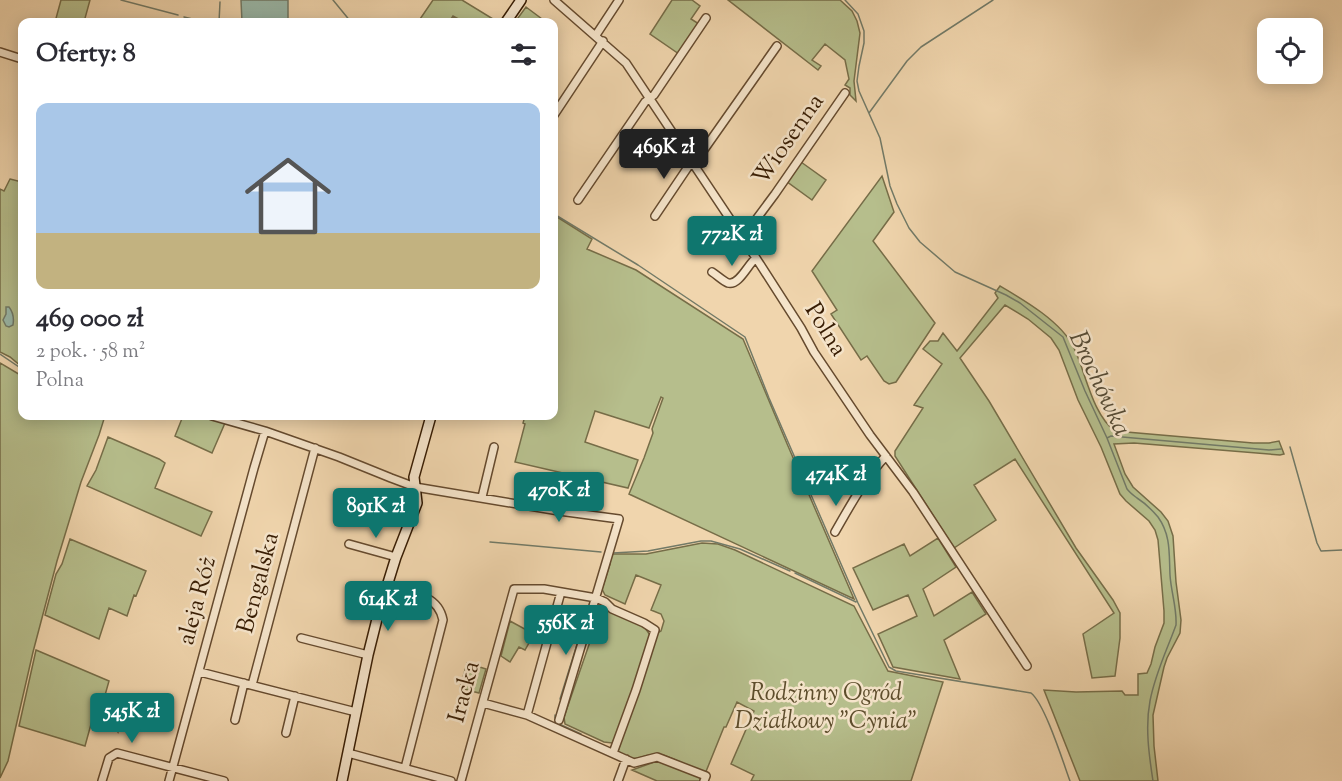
<!DOCTYPE html>
<html lang="pl">
<meta charset="utf-8">
<style>
:root{--surface:#fff;--page:#f2f2f3;--text:#2b2b33;--muted:#7c7c81;--line:#e1e1e2;--accent:#0f766e}
body{margin:0;font-family:"Sorts Mill Goudy",serif;background:var(--page);color:var(--text);height:100vh;display:flex;flex-direction:column;font-size:22px;white-space:nowrap}
*{box-sizing:border-box;margin:0}
p{font-size:20px;color:var(--muted)}
.icon{flex:none;width:33px;height:33px;fill:none;stroke:currentColor;stroke-width:2;stroke-linecap:round;stroke-linejoin:round}
.map{position:relative;flex:1;overflow:hidden}
.details{position:absolute;left:18px;top:18px;width:540px;height:402px;display:flex;flex-direction:column;background:var(--surface);border-radius:12px;box-shadow:0 3px 15px #0003}
.details>*{flex:none}
.tools{position:absolute;left:1257px;top:18px;display:grid;gap:12px}
.tools a{display:grid;place-items:center;width:66px;height:66px;border-radius:12px;background:var(--surface);box-shadow:0 3px 15px #0003;font-size:30px}
.price{position:absolute;translate:-50% -51px;padding:0 14px;border-radius:6px;background:var(--accent);color:#fff;font-size:20px;line-height:39px;filter:drop-shadow(0 2px 3px #0008)}
.price::after{content:'';position:absolute;left:50%;top:36px;width:18px;height:14px;margin-left:-9px;background:inherit;clip-path:polygon(0 0,100% 0,50% 100%)}
.price.active{background:#222;color:#fff}
ul{padding:0;list-style:none}
li{display:grid;align-content:center;gap:12px;height:318px;padding:0 18px}
li+li{border-top:2px solid var(--line)}
li span{display:grid;place-items:center;height:186px;border-radius:12px;color:#555}
li>.icon{margin-inline-start:auto}
span .icon{width:108px;height:108px;fill:#fffc;stroke-width:1}
li b{font-size:26px}
h2{display:flex;justify-content:space-between;align-items:center;height:72px;padding:0 18px;font-size:26px}
.map>svg:first-child{display:block}
.green{fill:#b6be8c;stroke:#766d48;stroke-width:1.5}
.water{fill:#9ab9aa;stroke:#727a67;stroke-width:1.5}
.lines{fill:none;stroke-linecap:round;stroke-linejoin:round}
.stream{stroke:#727a67;stroke-width:1.5}
.street-casing{stroke:#654a2e;stroke-width:10}
.secondary-casing{stroke:#371c03;stroke-width:12}
.street{stroke:#f5e4ca;stroke-width:7}
.secondary{stroke:#f5e4ca;stroke-width:9}
.labels{text-anchor:middle;dominant-baseline:central;stroke-width:5;stroke-linejoin:round;paint-order:stroke}
.street-label{font-size:24px;fill:#371c03;stroke:#f5e4ca}
.park-label{font-size:24px;font-style:italic;fill:#5d4d2c;stroke:#f5e4ca}
.water-label{font-size:26px;font-style:italic;fill:#554b35;stroke:#f5e4ca}
</style>
<div class="map">
<svg width="1342" height="781" viewBox="0 0 1342 781">
<rect width="100%" height="100%" fill="#f0d5ad"/>
<filter id="stains"><feTurbulence type="fractalNoise" baseFrequency=".00333" numOctaves="4"/><feColorMatrix values="0 0 0 0 .2 0 0 0 0 .09 0 0 0 0 .02 0 0 0 .5 -.17"/></filter>
<radialGradient id="worn" r=".72"><stop offset=".6" stop-color="#630" stop-opacity="0"/><stop offset="1" stop-color="#630" stop-opacity=".3"/></radialGradient>
<path class="green" d="M 61,0 L 90,0 L 84,22 L 55,22 Z
M 433,0 L 462,0 L 498,22 L 464,22 L 453,16 L 449,22 L 418,22 Z
M 672,0 L 692,0 L 700,6 L 691,19 L 699,24 L 679,54 L 650,34 Z
M 728,0 L 840,0 L 852,11 L 857,21 L 860,33 L 854,81 L 856,101 L 850,95 L 850,88 L 845,85 L 849,79 L 845,60 L 825,44 L 812,60 L 821,66 L 818,70 Z
M 526,7 L 546,22 L 515,22 Z
M 801,162 L 826,180 L 812,200 L 786,181 Z
M 882,176 L 894,212 L 873,241 L 935,323 L 896,382 L 889,384 L 884,381 L 867,356 L 861,360 L 831,314 L 837,310 L 812,271 Z
M 10,179 L 22,182 L 22,367 L 10,357 L 0,352 L 0,189 L 4,191 Z
M 554,215 L 592,239 L 587,249 L 636,270 L 743,339 L 788,446 L 854,599 L 629,494 L 644,458 L 653,433 L 652,429 L 663,398 L 661,397 L 649,428 L 595,411 L 585,442 L 638,460 L 628,488 L 515,462 L 525,424 L 523,423 L 525,416 L 554,416 Z
M 1000,286 C 1024,300 1062,322 1074,348 C 1086,373 1092,414 1115,431 L 1253,443 L 1269,443 L 1279,441 L 1284,454 L 1280,455 L 1134,443 L 1114,444 L 1125,474 L 1133,487 L 1161,512 L 1168,521 L 1173,536 L 1176,582 L 1181,620 L 1180,633 L 1167,658 L 1164,667 L 1153,715 L 1154,746 L 1158,781 L 1080,781 L 1044,690 L 1076,692 L 1122,691 L 1125,695 L 1138,695 L 1138,674 L 1147,673 L 1151,664 L 1155,647 L 1164,623 L 1164,611 L 1158,540 L 1155,530 L 1149,521 L 1126,501 L 1120,494 L 1101,447 L 1078,400 L 1059,350 L 1051,338 L 1028,319 L 1005,305 L 960,358 L 989,401 L 1076,548 L 1113,600 L 1120,613 L 1120,638 L 1115,676 L 1092,678 L 1083,634 L 1114,613 L 1015,459 L 974,485 L 996,520 L 954,548 L 895,456 L 895,451 L 923,408 L 914,405 L 942,364 L 923,349 L 930,341 L 938,341 L 943,333 L 957,351 L 998,298 L 995,293 Z
M 0,363 L 22,376 L 22,416 L 98,416 L 104,419 L 99,435 L 81,482 L 57,561 L 33,652 L 8,761 L 0,778 Z
M 183,416 L 201,416 L 225,423 L 212,453 L 175,436 Z
M 108,437 L 159,459 L 165,463 L 155,488 L 212,512 L 201,536 L 87,486 L 96,470 Z
M 938,538 L 956,567 L 923,589 L 934,616 L 972,592 L 986,614 L 944,640 L 960,679 L 893,667 L 878,634 L 917,616 L 908,595 L 873,610 L 853,568 L 904,544 L 910,556 Z
M 70,539 L 146,571 L 136,596 L 134,595 L 127,616 L 109,608 L 99,639 L 45,615 L 56,574 L 62,564 Z
M 702,543 L 718,544 L 735,550 L 854,606 L 888,671 L 943,682 L 911,781 L 751,781 L 754,775 L 731,764 L 754,711 L 737,702 L 726,727 L 724,727 L 705,774 C 696,770 665,753 657,754 C 640,754 635,766 618,751 L 655,634 L 661,631 L 664,621 L 661,614 L 651,610 L 661,585 L 636,575 L 625,604 L 605,595 L 602,589 L 610,564 L 607,562 L 609,554 L 646,554 Z
M 602,607 L 643,625 L 650,635 L 620,729 L 612,743 L 604,742 L 565,724 L 564,717 Z
M 510,621 L 534,634 L 525,650 L 519,647 L 510,662 L 501,656 Z
M 36,650 L 109,681 L 100,713 L 121,722 L 118,732 L 115,726 L 93,717 L 85,746 L 19,726 Z
M 467,663 L 486,669 L 479,693 L 460,688 Z
M 660,760 L 700,777 L 700,781 L 657,781 L 632,770 Z"/>
<path class="water" d="M 241,0 L 288,0 L 288,22 L 242,22 Z
M 6,307 L 9,307 C 13,312 14,319 13,325 L 9,327 L 6,326 L 3,320 L 6,314 Z"/>
<g class="lines">
<path class="stream" d="M 121,0 L 178,15
M 333,0 L 351,22
M 845,0 L 858,14 L 864,31 L 864,43 L 859,66 L 857,81 L 859,91 L 880,138 L 890,186 L 897,204 L 909,228 L 920,242 L 955,272 L 1006,295 L 1020,303 L 1063,337 L 1085,391 L 1107,438 L 1127,489 C 1130,493 1133,495 1137,498 C 1145,503 1152,510 1158,517 C 1171,535 1169,554 1170,575 C 1171,592 1177,608 1176,625 C 1167,650 1155,674 1150,701 C 1145,727 1149,755 1153,781
M 184,17 L 205,22
M 219,22 L 220,2
M 869,113 L 907,61 L 921,47 L 993,0
M 554,214 L 638,265 L 745,337 L 769,398 L 818,511 L 858,603 L 889,667 L 896,671 L 1031,693 C 1045,704 1063,762 1070,781
M 0,354 L 22,369
M 1107,438 L 1111,436 L 1269,450 L 1281,449
M 1290,447 L 1317,543 L 1321,551 L 1342,550
M 490,542 L 601,552
M 613,553 L 648,551 L 701,541 L 711,541 L 740,549 L 790,571
M 795,573 L 856,602
M 560,699 L 588,609
M 555,718 L 555,715
M 557,723 L 581,734"/>
<g class="street-casing">
<path id="street" d="M 554,0 L 626,63 L 756,258 L 801,328 L 814,352 L 870,435 L 913,492 L 1027,666
M 596,35 L 619,0
M 0,52 L 22,59
M 554,115 L 603,41
M 578,200 L 645,102 L 654,95 L 706,18
M 655,216 L 688,167 L 696,161 L 777,46
M 741,236 L 749,229 L 775,194 L 845,93
M 712,272 C 717,275 723,281 728,283 C 739,286 748,264 756,258
M 212,416 L 265,431 L 339,457 L 391,478 L 415,487 L 559,511 L 619,519 L 559,720
M 482,497 L 494,447
M 835,532 C 850,506 865,478 886,456
M 349,544 L 396,557
M 386,588 C 409,593 438,593 443,620 L 405,768
M 301,638 L 368,655
M 200,672 L 356,712
M 252,685 L 315,448
M 483,703 L 527,715 L 561,592
M 527,715 L 634,763 L 657,757 L 706,776 L 704,781
M 235,720 L 244,683
M 286,733 L 295,696
M 348,753 L 451,781
M 102,781 L 109,758 L 117,753 L 224,781
M 169,781 L 254,468 L 265,431
M 461,781 L 514,589 L 544,589 L 596,598 L 605,602 L 612,609 L 644,623 L 655,630 L 636,690 L 613,753
M 618,781 L 626,759"/>
</g>
<g class="secondary-casing">
<path id="secondary" d="M 506,22 L 521,0
M 342,781 L 368,655 L 378,615 L 396,557 L 417,503 L 414,477 L 431,416"/>
</g>
<use href="#street" class="street"/>
<use href="#secondary" class="secondary"/>
</g>
<g class="labels">
<g class="street-label">
<text transform="translate(789 140) rotate(-55)">Wiosenna</text>
<text transform="translate(825 330) rotate(58)">Polna</text>
<text transform="translate(259 583) rotate(-75)">Bengalska</text>
<text transform="translate(198 601) rotate(-75)">aleja Róż</text>
<text transform="translate(465 692) rotate(-75)">Iracka</text>
</g>
<g class="park-label">
<text x="826" y="694">Rodzinny Ogród<tspan x="826" dy="28">Działkowy "Cynia"</tspan></text>
</g>
<g class="water-label">
<text transform="translate(1099 384) rotate(65)">Brochówka</text>
</g>
</g>
<rect width="100%" height="100%" filter="url(#stains)"/>
<rect width="100%" height="100%" fill="url(#worn)"/>
</svg>
<div class="tools">
<a><svg class="icon" aria-label="locate" viewBox="0 0 24 24"><circle cx="12" cy="12" r="6"/><path d="M12 2v4M12 18v4M2 12h4M18 12h4"/></svg></a>
</div>
<b class="price active" style="left:664px;top:180px">469K zł</b>
<b class="price" style="left:732px;top:267px">772K zł</b>
<b class="price" style="left:836px;top:507px">474K zł</b>
<b class="price" style="left:559px;top:523px">470K zł</b>
<b class="price" style="left:376px;top:539px">891K zł</b>
<b class="price" style="left:388px;top:632px">614K zł</b>
<b class="price" style="left:566px;top:656px">556K zł</b>
<b class="price" style="left:132px;top:744px">545K zł</b>
<section class="details">
<h2>Oferty: 8<svg class="icon" aria-label="filters" viewBox="0 0 24 24"><path d="M4 7h16M4 17h16"/><circle cx="9" cy="7" r="2"/><circle cx="15" cy="17" r="2"/></svg></h2>
<ul>
<li><span style="background:linear-gradient(#a9c7e8 70%,#c2b280 0)"><svg class="icon" aria-label="home" viewBox="0 0 24 24"><path d="M3 11l9-7 9 7M6 9v11h12V9"/></svg></span><div><b>469 000 zł</b><p>2 pok. · 58 m²</p><p>Polna</p></div></li>
</ul>
</section>
</div>
